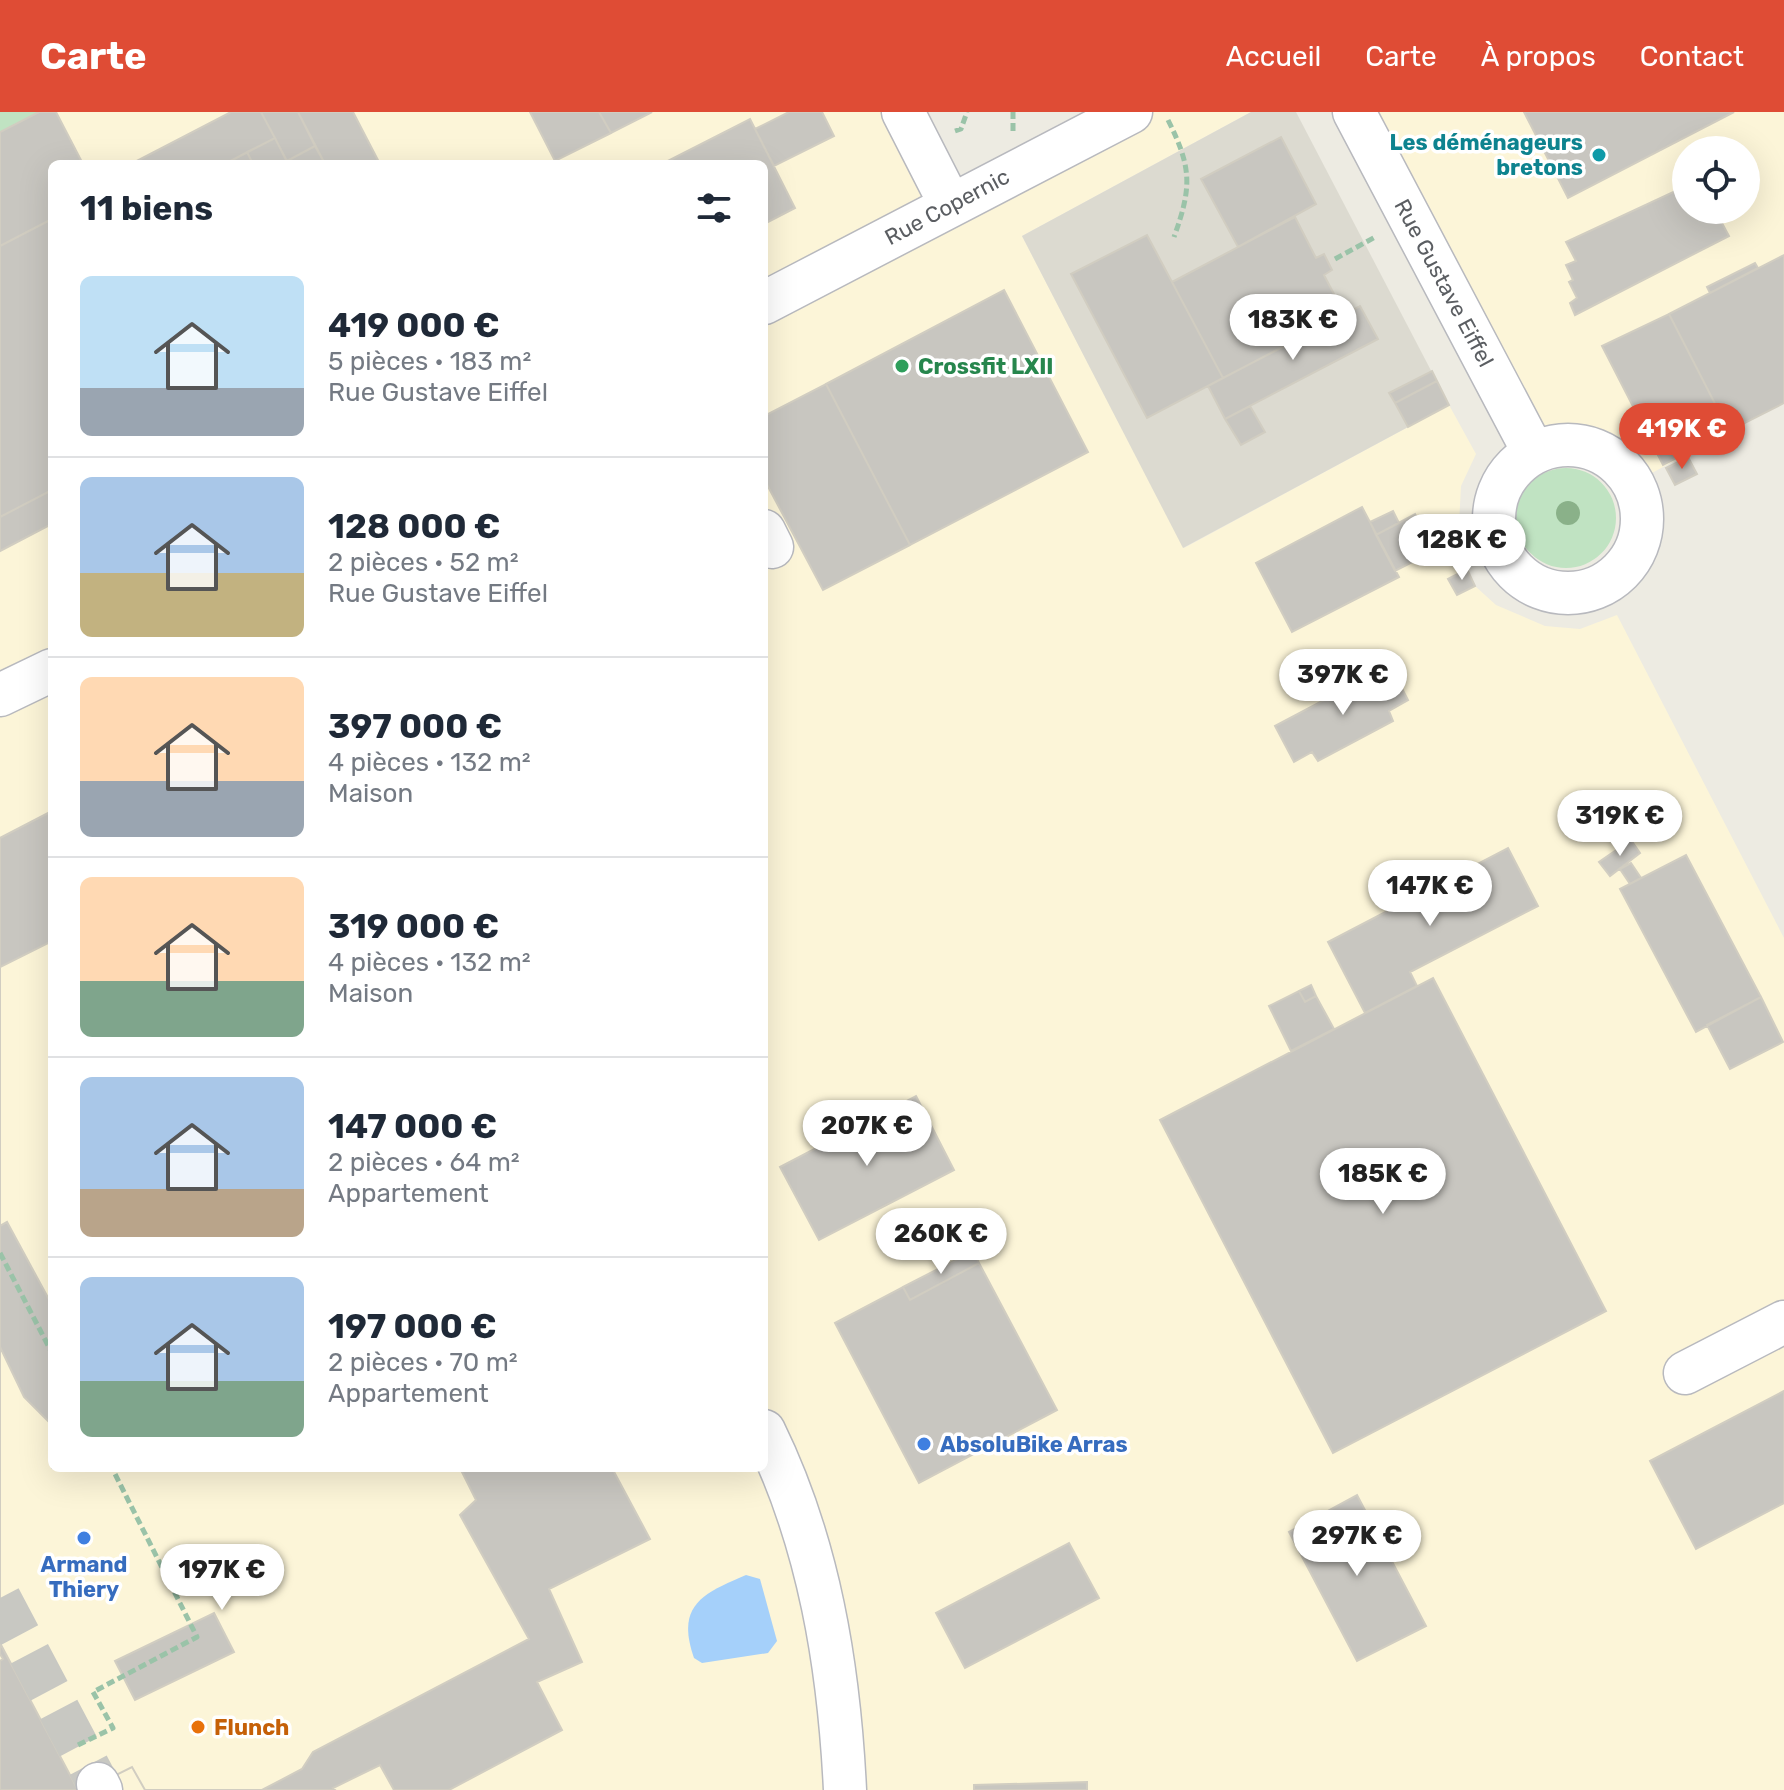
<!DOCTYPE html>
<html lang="fr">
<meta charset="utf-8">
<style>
:root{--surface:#fff;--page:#f2f2f3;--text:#1f2937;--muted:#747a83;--line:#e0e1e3;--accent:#df4c35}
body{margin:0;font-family:Rubik,sans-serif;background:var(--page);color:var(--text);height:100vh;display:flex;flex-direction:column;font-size:30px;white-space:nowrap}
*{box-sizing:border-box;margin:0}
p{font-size:26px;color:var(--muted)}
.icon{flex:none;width:44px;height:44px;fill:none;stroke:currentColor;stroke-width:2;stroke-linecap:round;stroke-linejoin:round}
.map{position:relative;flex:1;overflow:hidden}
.details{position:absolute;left:48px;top:48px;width:720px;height:1312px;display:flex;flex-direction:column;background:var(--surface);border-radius:12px;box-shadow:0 8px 32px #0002}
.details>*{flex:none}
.controls{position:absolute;left:1672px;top:24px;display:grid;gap:16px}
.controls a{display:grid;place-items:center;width:88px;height:88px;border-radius:50%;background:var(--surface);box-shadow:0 8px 32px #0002;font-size:40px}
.price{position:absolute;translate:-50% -68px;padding:0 18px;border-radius:28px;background:#fff;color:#222;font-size:26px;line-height:52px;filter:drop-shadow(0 2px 4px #0008)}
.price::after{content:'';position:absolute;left:50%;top:48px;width:24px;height:18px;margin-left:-12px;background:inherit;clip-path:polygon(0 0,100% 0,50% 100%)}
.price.on{background:var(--accent);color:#fff}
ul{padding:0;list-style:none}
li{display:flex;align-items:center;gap:24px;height:200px;padding:0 32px}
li+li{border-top:2px solid var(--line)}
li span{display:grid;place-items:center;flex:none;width:224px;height:160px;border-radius:12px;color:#555}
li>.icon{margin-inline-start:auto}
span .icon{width:96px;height:96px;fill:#fffc;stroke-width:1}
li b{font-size:34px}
h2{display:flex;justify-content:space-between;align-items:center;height:96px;padding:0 32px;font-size:34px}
header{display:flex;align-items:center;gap:48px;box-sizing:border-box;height:112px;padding:0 40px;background:var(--accent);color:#fff}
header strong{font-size:38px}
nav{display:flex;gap:44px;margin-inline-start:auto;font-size:28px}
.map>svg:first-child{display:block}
.commercial{fill:#fcf5d8;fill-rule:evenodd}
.education{fill:#dcdad0}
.green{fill:#c0e3c2}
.water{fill:#a5d0fa}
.building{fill:#c8c6c0;stroke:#d1cdc1;stroke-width:2;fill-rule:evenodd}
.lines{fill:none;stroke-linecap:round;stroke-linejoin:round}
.minor-tunnel{stroke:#c8c8c2;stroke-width:42;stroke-dasharray:42 21;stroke-linecap:butt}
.minor-casing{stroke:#b8b9be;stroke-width:45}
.path{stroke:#9ac3a8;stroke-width:5;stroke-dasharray:8 4;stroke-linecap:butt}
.minor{stroke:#fff;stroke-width:42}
.tree{fill:#8ab189}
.culture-dot{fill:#0f9aa8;stroke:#fff;stroke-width:3}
.leisure-dot{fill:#2e9e5b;stroke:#fff;stroke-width:3}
.shop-dot{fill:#3f7fe0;stroke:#fff;stroke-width:3}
.food-dot{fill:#e8710a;stroke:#fff;stroke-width:3}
.labels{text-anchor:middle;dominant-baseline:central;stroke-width:7;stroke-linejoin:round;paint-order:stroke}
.culture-label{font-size:22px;font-weight:bold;fill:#0d838f;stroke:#fff;text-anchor:end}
.street-label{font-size:22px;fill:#5b5e62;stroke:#fff}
.leisure-label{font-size:22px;font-weight:bold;fill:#27864d;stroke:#fff;text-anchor:start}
.shop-label{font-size:22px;font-weight:bold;fill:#366cbe;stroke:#fff;text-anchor:start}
.food-label{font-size:22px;font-weight:bold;fill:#c56008;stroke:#fff;text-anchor:start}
</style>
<header>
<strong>Carte</strong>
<nav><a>Accueil</a><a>Carte</a><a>À propos</a><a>Contact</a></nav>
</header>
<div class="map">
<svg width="1784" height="1678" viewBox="0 0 1784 1678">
<rect width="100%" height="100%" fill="#edebe2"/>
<path class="commercial" d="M 39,0 L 903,0 L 950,92 L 1131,0 L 1251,0 L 1022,124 L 1184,436 L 1449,293 L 1476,342 L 1461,374 L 1458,432 L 1467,457 L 1457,483 L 1475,474 L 1496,493 L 1545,514 L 1580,517 L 1617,503 L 1784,826 L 1784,1678 L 0,1678 L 0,20 ZM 52,52 L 764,52 L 764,1356 L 52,1356 Z
M 1354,0 L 1784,0 L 1784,291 L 1633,371 L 1624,358 L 1597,339 L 1566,333 L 1549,336 ZM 1686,38 L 1746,38 L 1746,98 L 1686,98 Z"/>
<path class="education" d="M 1251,0 L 1296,0 L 1449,293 L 1183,436 L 1022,124 Z"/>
<path class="green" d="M 0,0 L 39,0 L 0,20 Z
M1516 406a50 50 0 1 1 100 0a50 50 0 1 1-100 0Z"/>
<path class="water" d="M 746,1463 L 760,1467 L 777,1529 L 768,1541 L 702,1551 L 694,1546 C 676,1494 701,1482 746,1463 Z"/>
<path class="building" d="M 39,0 L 56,0 L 83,52 L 52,52 L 52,107 L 0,134 L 0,20 Z
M 231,0 L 261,0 L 275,26 L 225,52 L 131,52 Z
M 261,0 L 298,0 L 315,34 L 287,49 Z
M 298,0 L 353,0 L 380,52 L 325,52 Z
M 530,0 L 599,0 L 611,21 L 555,49 Z
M 599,0 L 652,0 L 611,21 Z
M 789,0 L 822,0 L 834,24 L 774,54 L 755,17 Z
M 1524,0 L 1734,0 L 1568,86 Z
M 750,7 L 795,96 L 764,112 L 764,52 L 662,52 Z
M 1281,25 L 1316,92 L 1238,135 L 1201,67 Z
M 275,26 L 288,52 L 253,52 L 247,40 Z
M 315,34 L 325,52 L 288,52 L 287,49 Z
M 247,40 L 253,52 L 225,52 Z
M 1684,75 L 1686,98 L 1695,98 L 1698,103 L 1715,98 L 1729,124 L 1575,203 L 1570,191 L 1577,186 L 1569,170 L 1573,168 L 1566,153 L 1576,149 L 1566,130 Z
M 1295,105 L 1316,146 L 1324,142 L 1332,158 L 1324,163 L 1345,203 L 1223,266 L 1172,170 Z
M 52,107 L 52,378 L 0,405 L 0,134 Z
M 1147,123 L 1223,266 L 1147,306 L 1071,162 Z
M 1784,143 L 1784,291 L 1729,319 L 1669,202 Z
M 1755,151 L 1758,156 L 1710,181 L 1707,175 Z
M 1004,178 L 1088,340 L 910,433 L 826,272 Z
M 1360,194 L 1378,227 L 1225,307 L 1208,274 Z
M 1669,202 L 1729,319 L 1663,353 L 1602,234 Z
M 1432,259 L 1437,269 L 1395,291 L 1389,281 Z
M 1437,269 L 1449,293 L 1408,315 L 1395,291 Z
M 826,272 L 910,433 L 823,478 L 764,367 L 764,304 Z
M 1250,294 L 1265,320 L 1241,333 L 1225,307 Z
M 1688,345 L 1697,362 L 1675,373 L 1666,356 Z
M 52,378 L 52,412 L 0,439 L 0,405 Z
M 1362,395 L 1399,465 L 1292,520 L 1256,451 Z
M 1393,399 L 1399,411 L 1376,423 L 1370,410 Z
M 1415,402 L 1434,439 L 1395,459 L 1376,423 Z
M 1467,457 L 1475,474 L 1457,483 L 1448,467 Z
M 1390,553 L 1408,588 L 1389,599 L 1393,609 L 1318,649 L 1312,640 L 1294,650 L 1275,614 Z
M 52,699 L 52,1356 L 612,1356 L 650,1427 L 549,1477 L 582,1550 L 537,1570 L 562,1618 L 449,1678 L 394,1678 L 380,1653 L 333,1676 L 335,1678 L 145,1678 L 132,1655 L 86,1678 L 78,1678 L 0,1531 L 0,726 Z
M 1631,728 L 1640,741 L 1610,764 L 1599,750 Z
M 1508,736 L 1538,794 L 1410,860 L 1417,874 L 1365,901 L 1328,830 Z
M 1686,743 L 1761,885 L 1696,920 L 1620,777 Z
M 1631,751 L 1641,766 L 1630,772 L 1620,757 Z
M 52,829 L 52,1193 L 7,1110 L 0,1114 L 0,855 Z
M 1433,866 L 1606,1199 L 1333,1341 L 1160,1008 Z
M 1311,873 L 1316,884 L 1305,890 L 1299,879 Z
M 1299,879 L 1305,890 L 1316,884 L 1334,917 L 1291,939 L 1269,894 Z
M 1761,885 L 1783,930 L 1730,957 L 1707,913 Z
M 916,984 L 954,1058 L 819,1128 L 780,1055 Z
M 973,1139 L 979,1151 L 910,1188 L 903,1175 Z
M 979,1151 L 1057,1298 L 919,1371 L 835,1211 L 903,1175 L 910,1188 Z
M 0,1235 L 24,1285 L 52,1313 L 52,1356 L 460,1356 L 476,1388 L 460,1403 L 529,1527 L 313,1640 L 302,1657 L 262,1678 L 145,1678 L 132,1655 L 86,1678 L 0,1678 L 0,1549 L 3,1547 L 0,1542 ZM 214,1501 L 234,1540 L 135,1588 L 115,1549 Z
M 1784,1279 L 1784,1391 L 1696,1437 L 1650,1349 Z
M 1357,1383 L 1426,1514 L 1357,1549 L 1289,1420 Z
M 1069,1431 L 1099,1486 L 965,1556 L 936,1501 Z
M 1087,1670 L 1087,1678 L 974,1678 L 974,1673 Z"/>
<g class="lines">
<path class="minor-tunnel" d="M 0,1486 L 98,1672"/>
<g class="minor-casing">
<path id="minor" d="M 903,0 L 950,92
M 1354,0 L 1534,341
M 764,191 L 1131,0
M1494 407a74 74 0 1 1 148 0a74 74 0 1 1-148 0Z
M 764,419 L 772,435
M 0,583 L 52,558
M 1685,1261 L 1784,1210
M 764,1319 C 819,1431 839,1554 845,1678
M 98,1672 L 101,1678"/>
</g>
<path class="path" d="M 1168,8 C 1192,56 1192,75 1174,125
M 955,19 L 961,17 L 967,0
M 1013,19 L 1013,0
M 1335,147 L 1377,124
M 0,1141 L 52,1241
M 78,1633 L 113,1616 L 93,1580 L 197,1525 L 112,1356"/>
<use href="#minor" class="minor"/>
</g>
<circle class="tree" cx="1568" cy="401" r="12"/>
<circle class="culture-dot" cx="1599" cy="43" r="8"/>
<circle class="leisure-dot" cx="902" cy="254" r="8"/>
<g class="shop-dot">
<circle cx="924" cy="1332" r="8"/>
<circle cx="84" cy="1426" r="8"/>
</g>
<circle class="food-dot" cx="198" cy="1615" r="8"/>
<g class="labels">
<g class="culture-label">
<text x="1583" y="30">Les déménageurs<tspan x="1583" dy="25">bretons</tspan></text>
</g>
<g class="street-label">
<text transform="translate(947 95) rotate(-28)">Rue Copernic</text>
<text transform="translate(1444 171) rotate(62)">Rue Gustave Eiffel</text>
</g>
<g class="leisure-label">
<text x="918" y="254">Crossfit LXII</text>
</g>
<g class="shop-label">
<text x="940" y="1332">AbsoluBike Arras</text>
<text x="84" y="1452" text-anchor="middle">Armand<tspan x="84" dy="25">Thiery</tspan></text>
</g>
<g class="food-label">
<text x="214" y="1615">Flunch</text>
</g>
</g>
</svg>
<div class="controls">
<a><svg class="icon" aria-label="locate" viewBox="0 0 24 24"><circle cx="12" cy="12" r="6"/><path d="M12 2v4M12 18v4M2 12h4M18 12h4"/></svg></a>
</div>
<b class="price" style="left:1293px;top:250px">183K €</b>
<b class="price on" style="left:1682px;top:359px">419K €</b>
<b class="price" style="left:1462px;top:470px">128K €</b>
<b class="price" style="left:1343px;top:605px">397K €</b>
<b class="price" style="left:1620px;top:746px">319K €</b>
<b class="price" style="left:1430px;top:816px">147K €</b>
<b class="price" style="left:867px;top:1056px">207K €</b>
<b class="price" style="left:1383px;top:1104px">185K €</b>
<b class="price" style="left:941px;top:1164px">260K €</b>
<b class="price" style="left:1357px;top:1466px">297K €</b>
<b class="price" style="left:222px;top:1500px">197K €</b>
<section class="details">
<h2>11 biens<svg class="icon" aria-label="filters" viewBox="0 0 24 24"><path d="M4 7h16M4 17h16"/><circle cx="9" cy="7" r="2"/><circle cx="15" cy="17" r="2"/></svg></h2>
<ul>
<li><span style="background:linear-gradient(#bfe0f5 70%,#9aa5b1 0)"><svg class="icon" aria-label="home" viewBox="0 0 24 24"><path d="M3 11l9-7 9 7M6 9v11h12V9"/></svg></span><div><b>419 000 €</b><p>5 pièces · 183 m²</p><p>Rue Gustave Eiffel</p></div></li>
<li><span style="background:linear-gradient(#a9c7e8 60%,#c2b280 0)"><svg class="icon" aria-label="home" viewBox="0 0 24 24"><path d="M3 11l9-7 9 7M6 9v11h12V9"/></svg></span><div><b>128 000 €</b><p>2 pièces · 52 m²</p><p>Rue Gustave Eiffel</p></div></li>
<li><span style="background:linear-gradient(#ffd9b3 65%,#9aa5b1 0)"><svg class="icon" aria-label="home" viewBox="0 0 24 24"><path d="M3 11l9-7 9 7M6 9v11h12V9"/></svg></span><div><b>397 000 €</b><p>4 pièces · 132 m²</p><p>Maison</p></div></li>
<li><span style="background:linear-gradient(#ffd9b3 65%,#7fa58c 0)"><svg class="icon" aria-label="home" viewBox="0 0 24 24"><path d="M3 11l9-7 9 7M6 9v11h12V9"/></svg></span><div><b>319 000 €</b><p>4 pièces · 132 m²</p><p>Maison</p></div></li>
<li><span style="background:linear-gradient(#a9c7e8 70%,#b9a48a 0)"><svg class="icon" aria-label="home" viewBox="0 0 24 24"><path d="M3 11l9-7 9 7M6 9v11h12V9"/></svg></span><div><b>147 000 €</b><p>2 pièces · 64 m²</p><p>Appartement</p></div></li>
<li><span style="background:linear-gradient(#a9c7e8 65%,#7fa58c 0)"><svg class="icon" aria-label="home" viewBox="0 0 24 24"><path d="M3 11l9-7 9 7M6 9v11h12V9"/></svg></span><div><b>197 000 €</b><p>2 pièces · 70 m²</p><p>Appartement</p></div></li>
</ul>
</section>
</div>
